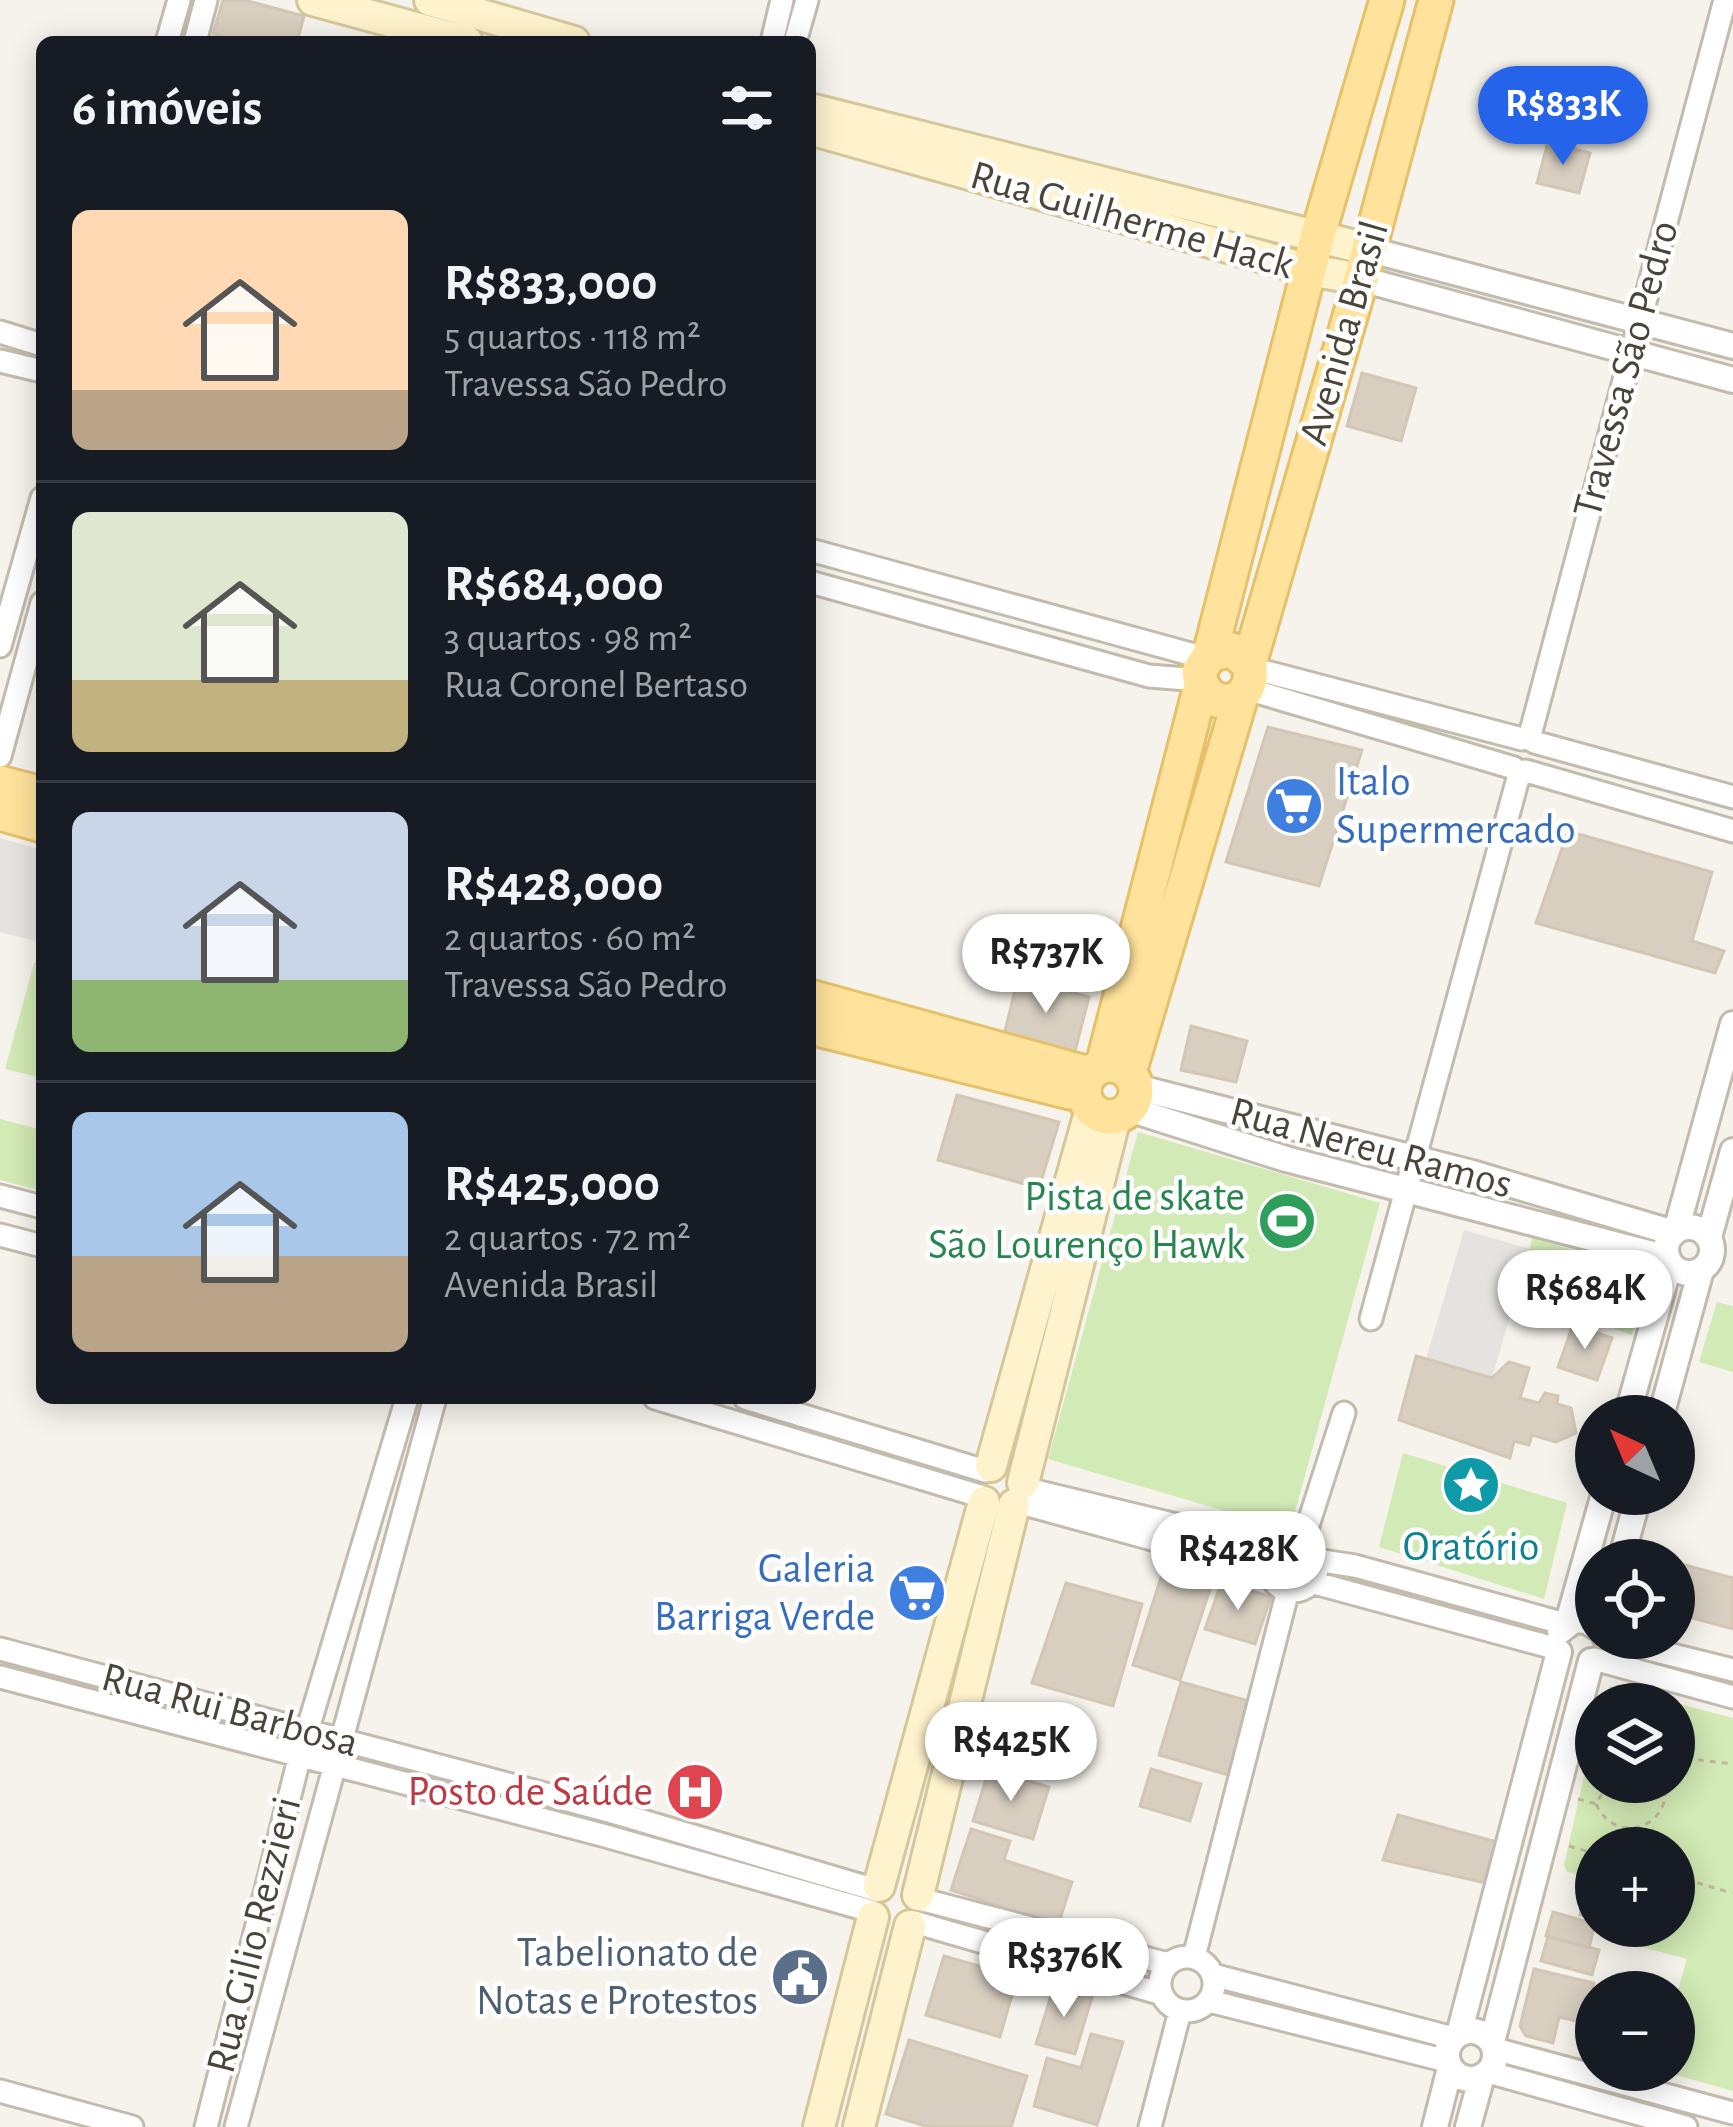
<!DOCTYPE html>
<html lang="pt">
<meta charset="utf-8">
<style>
:root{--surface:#171b24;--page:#242831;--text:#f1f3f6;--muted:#9ea1a6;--line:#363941;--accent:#2563eb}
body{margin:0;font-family:"Alegreya Sans",sans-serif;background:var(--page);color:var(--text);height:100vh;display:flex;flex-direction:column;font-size:45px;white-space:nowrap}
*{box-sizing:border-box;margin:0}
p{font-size:39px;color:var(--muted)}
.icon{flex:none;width:66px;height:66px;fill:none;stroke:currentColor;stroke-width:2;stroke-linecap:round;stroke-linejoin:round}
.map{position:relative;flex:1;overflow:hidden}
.drawer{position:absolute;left:36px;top:36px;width:780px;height:1368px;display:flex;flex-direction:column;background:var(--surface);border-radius:18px;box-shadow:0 6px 30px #0003}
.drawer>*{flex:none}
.needle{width:78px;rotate:316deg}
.fabs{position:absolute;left:1575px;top:1395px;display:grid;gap:24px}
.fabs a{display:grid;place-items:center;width:120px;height:120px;border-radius:50%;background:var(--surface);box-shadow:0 6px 30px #0003;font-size:60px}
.price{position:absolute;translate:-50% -102px;padding:0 27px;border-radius:42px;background:#fff;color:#222;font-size:39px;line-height:78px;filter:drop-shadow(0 3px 6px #0008)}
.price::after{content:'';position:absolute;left:50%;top:72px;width:36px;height:27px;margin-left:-18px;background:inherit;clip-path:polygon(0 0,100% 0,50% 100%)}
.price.current{background:var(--accent);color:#fff}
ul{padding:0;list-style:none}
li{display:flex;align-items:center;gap:36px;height:300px;padding:0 36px}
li+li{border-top:3px solid var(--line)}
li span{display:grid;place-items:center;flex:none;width:336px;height:240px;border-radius:18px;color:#555}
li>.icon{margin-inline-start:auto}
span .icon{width:144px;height:144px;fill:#fffc;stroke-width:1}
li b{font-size:51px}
h2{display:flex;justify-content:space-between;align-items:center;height:144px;padding:0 36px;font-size:51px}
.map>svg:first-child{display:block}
.green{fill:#d2eab5}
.parking{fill:#e5e3e0}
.building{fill:#d8cfc1;stroke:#d3c7b4;stroke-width:3}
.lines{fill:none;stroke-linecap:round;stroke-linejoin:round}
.minor-casing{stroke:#c2bbae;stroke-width:27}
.tertiary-casing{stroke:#c2bbae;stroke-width:30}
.secondary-casing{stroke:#d6c79b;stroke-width:36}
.primary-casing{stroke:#e6c16a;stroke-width:39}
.path{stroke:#c4b79f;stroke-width:3;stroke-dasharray:6 6;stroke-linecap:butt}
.minor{stroke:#fff;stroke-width:21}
.tertiary{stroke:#fff;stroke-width:24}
.secondary{stroke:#fff3cd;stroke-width:30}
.primary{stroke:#ffe39c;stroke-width:33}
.labels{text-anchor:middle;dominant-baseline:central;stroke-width:9;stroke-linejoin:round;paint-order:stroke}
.street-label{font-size:42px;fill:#4b4439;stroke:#fff}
.shop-label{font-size:42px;fill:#366cbe;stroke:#fff;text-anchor:start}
.leisure-label{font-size:42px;fill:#27864d;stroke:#fff;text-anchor:end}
.culture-label{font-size:42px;fill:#0d838f;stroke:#fff}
.health-label{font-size:42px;fill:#be3a42;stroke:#fff;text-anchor:end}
.service-label{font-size:42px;fill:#4e5e75;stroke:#fff;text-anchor:end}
</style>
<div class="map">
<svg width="1733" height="2127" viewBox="0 0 1733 2127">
<rect width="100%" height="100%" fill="#f6f3ec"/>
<path class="green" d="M 34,963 L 42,964 L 42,1078 L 5,1069 Z
M 0,1119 L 42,1130 L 42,1191 L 0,1180 Z
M 1138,1132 L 1380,1203 L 1290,1530 L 1048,1459 Z
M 1532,1238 L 1649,1272 L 1632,1335 L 1520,1295 Z
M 1717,1302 L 1733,1306 L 1733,1372 L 1699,1362 Z
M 1403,1453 L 1567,1503 L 1544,1599 L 1379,1547 Z
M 1610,1686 L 1733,1718 L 1733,2091 L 1658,2070 L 1674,2070 L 1674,2003 L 1687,1959 L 1630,1944 L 1626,1937 L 1630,1926 L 1674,1926 L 1674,1848 L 1596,1848 L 1596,1879 L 1567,1872 L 1564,1865 L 1596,1723 L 1596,1782 L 1674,1782 L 1674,1704 L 1600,1704 Z"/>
<path class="parking" d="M 0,838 L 42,850 L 42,943 L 0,932 Z
M 1464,1230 L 1530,1249 L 1492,1378 L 1426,1359 Z"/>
<path class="building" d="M 223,0 L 244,0 L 304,16 L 297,42 L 243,42 L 213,34 Z
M 1548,142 L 1590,153 L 1579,193 L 1537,183 Z
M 1362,373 L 1416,388 L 1401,441 L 1347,426 Z
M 1268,727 L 1362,750 L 1319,886 L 1226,862 Z
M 1568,831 L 1712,872 L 1692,941 L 1724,951 L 1715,973 L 1536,923 Z
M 1018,978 L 1089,997 L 1074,1055 L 1004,1035 Z
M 1191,1026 L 1247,1041 L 1236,1082 L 1181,1070 Z
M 957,1095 L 1059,1122 L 1039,1188 L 938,1160 Z
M 1573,1325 L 1612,1338 L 1597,1380 L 1558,1367 Z
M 1416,1356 L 1492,1378 L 1509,1362 L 1529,1368 L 1520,1398 L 1539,1403 L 1545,1393 L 1558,1396 L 1557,1404 L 1571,1408 L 1576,1433 L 1556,1442 L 1532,1435 L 1529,1445 L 1514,1441 L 1510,1458 L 1399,1420 Z
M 1681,1564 L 1733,1578 L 1733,1629 L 1674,1613 L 1674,1589 Z
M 1165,1565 L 1213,1580 L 1180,1680 L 1133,1665 Z
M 1222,1581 L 1271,1597 L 1255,1644 L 1205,1629 Z
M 1066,1583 L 1142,1604 L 1113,1706 L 1032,1683 Z
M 1181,1682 L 1249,1701 L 1228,1775 L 1159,1755 Z
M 1006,1713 L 1042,1724 L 1026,1773 L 990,1762 Z
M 989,1769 L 1049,1787 L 1033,1839 L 973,1821 Z
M 1151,1769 L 1201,1784 L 1190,1821 L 1140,1806 Z
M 1398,1815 L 1497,1842 L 1486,1883 L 1383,1860 Z
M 971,1829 L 1010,1841 L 1004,1860 L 1072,1882 L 1058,1925 L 951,1890 Z
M 1586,1892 L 1596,1895 L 1596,1918 L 1580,1915 Z
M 1553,1912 L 1595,1924 L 1589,1948 L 1546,1936 Z
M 1548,1936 L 1599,1950 L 1592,1975 L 1541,1961 Z
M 944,1956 L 1017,1977 L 1000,2037 L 926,2015 Z
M 1534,1969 L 1594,1983 L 1584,2023 L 1559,2017 L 1553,2043 L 1526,2036 L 1520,2026 Z
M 1054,1986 L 1092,1997 L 1075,2054 L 1036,2044 Z
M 1091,2034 L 1123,2042 L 1097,2125 L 1034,2106 L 1047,2058 L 1081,2068 Z
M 909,2040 L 1027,2076 L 1011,2127 L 929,2127 L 886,2114 Z"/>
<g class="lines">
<g class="minor-casing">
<path id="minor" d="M 167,42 L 179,0
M 195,42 L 206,0
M 772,42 L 782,0
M 795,42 L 807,0
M 0,332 L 42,345
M 0,361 L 42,371
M 810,550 L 1205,658
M 810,582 L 1149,676 L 1199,680
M 0,646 L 42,498
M 1251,668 L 1522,739
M 1247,689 L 1514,768
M 1529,739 L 1725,0
M 1534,742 L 1733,797
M 0,756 L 42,603
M 1526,771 L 1733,831
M 0,1196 L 42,1207
M 0,1235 L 42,1246
M 1371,1319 L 1520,771
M 655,1398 L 980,1496
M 745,1398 L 985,1471
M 1023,1488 L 1276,1549
M 1017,1502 L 1269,1571
M1269 1567a24 24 0 1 1 48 0a24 24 0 1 1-48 0Z
M 1302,1544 L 1344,1413
M 1316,1560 L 1355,1566 L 1565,1624
M 1311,1582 L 1558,1649
M 1604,1638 L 1733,1670
M 0,1649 L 609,1811 L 876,1890
M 1594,1659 L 1733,1697
M 0,1677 L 602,1835 L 871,1911
M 920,1899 L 1168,1964
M 914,1922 L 1162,1994
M1160 1984a27 27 0 1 1 54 0a27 27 0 1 1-54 0Z
M 1194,1957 L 1288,1590
M 1213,1975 L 1453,2038
M 1209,2001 L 1447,2061
M 1495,2049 L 1733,2113
M 1488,2072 L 1686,2127
M 0,2091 L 132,2127
M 206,2127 L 300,1755 L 407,1398
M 236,2127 L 435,1398
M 1150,2127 L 1180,2011"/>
</g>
<g class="tertiary-casing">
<path id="tertiary" d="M 1367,249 L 1733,346
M 1361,279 L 1733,380
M 1136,1087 L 1472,1173 L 1674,1233
M 1129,1109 L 1286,1159 L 1668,1258
M1666 1250a23 23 0 1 1 46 0a23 23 0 1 1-46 0Z
M 1676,1231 L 1733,1024
M 1709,1237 L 1733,1151
M 1627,1416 L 1670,1263
M 1661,1416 L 1701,1270
M 1621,1560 L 1639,1494
M 1568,1622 L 1604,1494
M 1560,1631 L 1574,1620 L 1587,1621 L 1596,1627
M1447 2055a24 24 0 1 1 48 0a24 24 0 1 1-48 0Z
M 1459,2034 L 1559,1652
M 1492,2042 L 1591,1661
M 1435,2127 L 1450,2068
M 1468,2127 L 1482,2076"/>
</g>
<g class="secondary-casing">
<path id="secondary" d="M 313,0 L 467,42
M 430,0 L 574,42
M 810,109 L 1367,249
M 810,129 L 1309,270 L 1361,279
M 991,1466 L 1091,1109
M 1023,1483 L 1115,1117
M 879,1886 L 984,1502
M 918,1895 L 1014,1505
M 819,2127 L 873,1917
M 859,2127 L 910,1926"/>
</g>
<g class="primary-casing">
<path id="primary" d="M 1210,654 L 1317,238 L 1387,0
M 1249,664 L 1232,650 L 1210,654 L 1199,672 C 1204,717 1259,707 1249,664 L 1361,279 L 1436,0
M 0,783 L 42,794
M 0,813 L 42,825
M 810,997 L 1089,1074
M 810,1027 L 1070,1092
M1084 1091a26 26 0 1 1 52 0a26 26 0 1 1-52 0Z
M 1103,1065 L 1201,686
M 1129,1072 L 1241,696"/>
</g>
<path class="path" d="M 1674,1757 L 1733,1764
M 1578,1799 L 1596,1804 L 1609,1782
M 1596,1804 C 1618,1850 1675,1823 1664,1782
M 1569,1846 L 1596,1854
M 1615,1848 L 1620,1832
M 1674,1876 L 1732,1893"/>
<use href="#minor" class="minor"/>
<use href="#tertiary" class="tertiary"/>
<use href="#secondary" class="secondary"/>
<use href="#primary" class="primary"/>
</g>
<defs>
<g id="supermarket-disc" transform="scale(3)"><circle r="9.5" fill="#3f7fe0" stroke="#fff"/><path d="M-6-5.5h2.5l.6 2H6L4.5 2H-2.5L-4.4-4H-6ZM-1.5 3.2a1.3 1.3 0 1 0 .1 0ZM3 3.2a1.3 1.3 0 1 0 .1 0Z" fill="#fff"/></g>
<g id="stadium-disc" transform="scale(3)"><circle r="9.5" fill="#2e9e5b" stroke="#fff"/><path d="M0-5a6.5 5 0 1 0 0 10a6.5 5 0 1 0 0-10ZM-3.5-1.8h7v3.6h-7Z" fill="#fff"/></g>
<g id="sight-disc" transform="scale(3)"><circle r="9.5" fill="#0f9aa8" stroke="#fff"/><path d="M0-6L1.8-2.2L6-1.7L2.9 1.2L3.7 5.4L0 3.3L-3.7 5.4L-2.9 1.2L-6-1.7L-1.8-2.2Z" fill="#fff"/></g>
<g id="hospital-disc" transform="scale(3)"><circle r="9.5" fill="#e0444e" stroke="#fff"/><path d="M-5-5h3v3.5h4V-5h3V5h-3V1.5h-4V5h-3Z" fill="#fff"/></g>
<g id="civic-disc" transform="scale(3)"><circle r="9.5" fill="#5c6f8a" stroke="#fff"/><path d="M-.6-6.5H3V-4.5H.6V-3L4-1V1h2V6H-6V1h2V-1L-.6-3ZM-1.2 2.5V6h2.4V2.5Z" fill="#fff"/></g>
</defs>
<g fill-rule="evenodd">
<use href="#supermarket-disc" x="1294" y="806"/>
<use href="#stadium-disc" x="1287" y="1221"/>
<use href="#sight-disc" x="1471" y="1485"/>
<use href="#supermarket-disc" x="917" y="1593"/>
<use href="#hospital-disc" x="695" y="1792"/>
<use href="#civic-disc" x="800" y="1977"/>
</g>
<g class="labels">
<g class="street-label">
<text transform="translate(1132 220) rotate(16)">Rua Guilherme Hack</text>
<text transform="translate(1344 333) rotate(-74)">Avenida Brasil</text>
<text transform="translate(1626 369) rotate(-75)">Travessa São Pedro</text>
<text transform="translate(1371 1148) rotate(15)">Rua Nereu Ramos</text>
<text transform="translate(230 1710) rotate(15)">Rua Rui Barbosa</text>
<text transform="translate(254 1935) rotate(-76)">Rua Gilio Rezzieri</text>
</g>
<g class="shop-label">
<text x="1336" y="782">Italo<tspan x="1336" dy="48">Supermercado</tspan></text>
<text x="875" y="1569" text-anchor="end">Galeria<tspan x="875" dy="48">Barriga Verde</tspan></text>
</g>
<g class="leisure-label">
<text x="1245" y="1197">Pista de skate<tspan x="1245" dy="48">São Lourenço Hawk</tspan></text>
</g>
<g class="culture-label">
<text x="1471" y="1547">Oratório</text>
</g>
<g class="health-label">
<text x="653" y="1792">Posto de Saúde</text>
</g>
<g class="service-label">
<text x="758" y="1953">Tabelionato de<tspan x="758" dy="48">Notas e Protestos</tspan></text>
</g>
</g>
</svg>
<div class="fabs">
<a><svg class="needle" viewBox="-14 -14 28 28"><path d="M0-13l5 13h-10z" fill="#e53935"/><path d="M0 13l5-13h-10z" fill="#9ea1a6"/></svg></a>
<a><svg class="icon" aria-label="locate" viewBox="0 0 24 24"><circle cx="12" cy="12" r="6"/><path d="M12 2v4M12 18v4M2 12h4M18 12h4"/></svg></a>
<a><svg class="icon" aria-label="layers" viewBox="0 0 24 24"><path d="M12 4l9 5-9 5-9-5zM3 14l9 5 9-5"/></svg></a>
<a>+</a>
<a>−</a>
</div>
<b class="price current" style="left:1563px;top:168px">R$833K</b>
<b class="price" style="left:1046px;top:1016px">R$737K</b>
<b class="price" style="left:1585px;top:1352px">R$684K</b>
<b class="price" style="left:1238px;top:1613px">R$428K</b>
<b class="price" style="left:1011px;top:1804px">R$425K</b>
<b class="price" style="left:1064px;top:2020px">R$376K</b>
<section class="drawer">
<h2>6 imóveis<svg class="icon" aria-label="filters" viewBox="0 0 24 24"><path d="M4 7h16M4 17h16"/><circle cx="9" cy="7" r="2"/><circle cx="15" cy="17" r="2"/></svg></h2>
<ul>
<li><span style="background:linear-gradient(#ffd9b3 75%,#b9a48a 0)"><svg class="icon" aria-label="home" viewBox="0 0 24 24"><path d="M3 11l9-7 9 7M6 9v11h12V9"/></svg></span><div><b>R$833,000</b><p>5 quartos · 118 m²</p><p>Travessa São Pedro</p></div></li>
<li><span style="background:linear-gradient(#dfe7d0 70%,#c2b280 0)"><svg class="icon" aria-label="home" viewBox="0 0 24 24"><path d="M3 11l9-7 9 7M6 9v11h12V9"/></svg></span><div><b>R$684,000</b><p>3 quartos · 98 m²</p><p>Rua Coronel Bertaso</p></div></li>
<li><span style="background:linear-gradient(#c9d6e8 70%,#8fb573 0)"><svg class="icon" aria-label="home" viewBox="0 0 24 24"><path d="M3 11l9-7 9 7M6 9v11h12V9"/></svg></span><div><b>R$428,000</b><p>2 quartos · 60 m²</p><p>Travessa São Pedro</p></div></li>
<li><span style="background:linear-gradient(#a9c7e8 60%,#b9a48a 0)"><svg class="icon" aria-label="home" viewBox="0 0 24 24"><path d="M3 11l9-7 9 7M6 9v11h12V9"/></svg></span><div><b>R$425,000</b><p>2 quartos · 72 m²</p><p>Avenida Brasil</p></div></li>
</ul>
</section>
</div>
